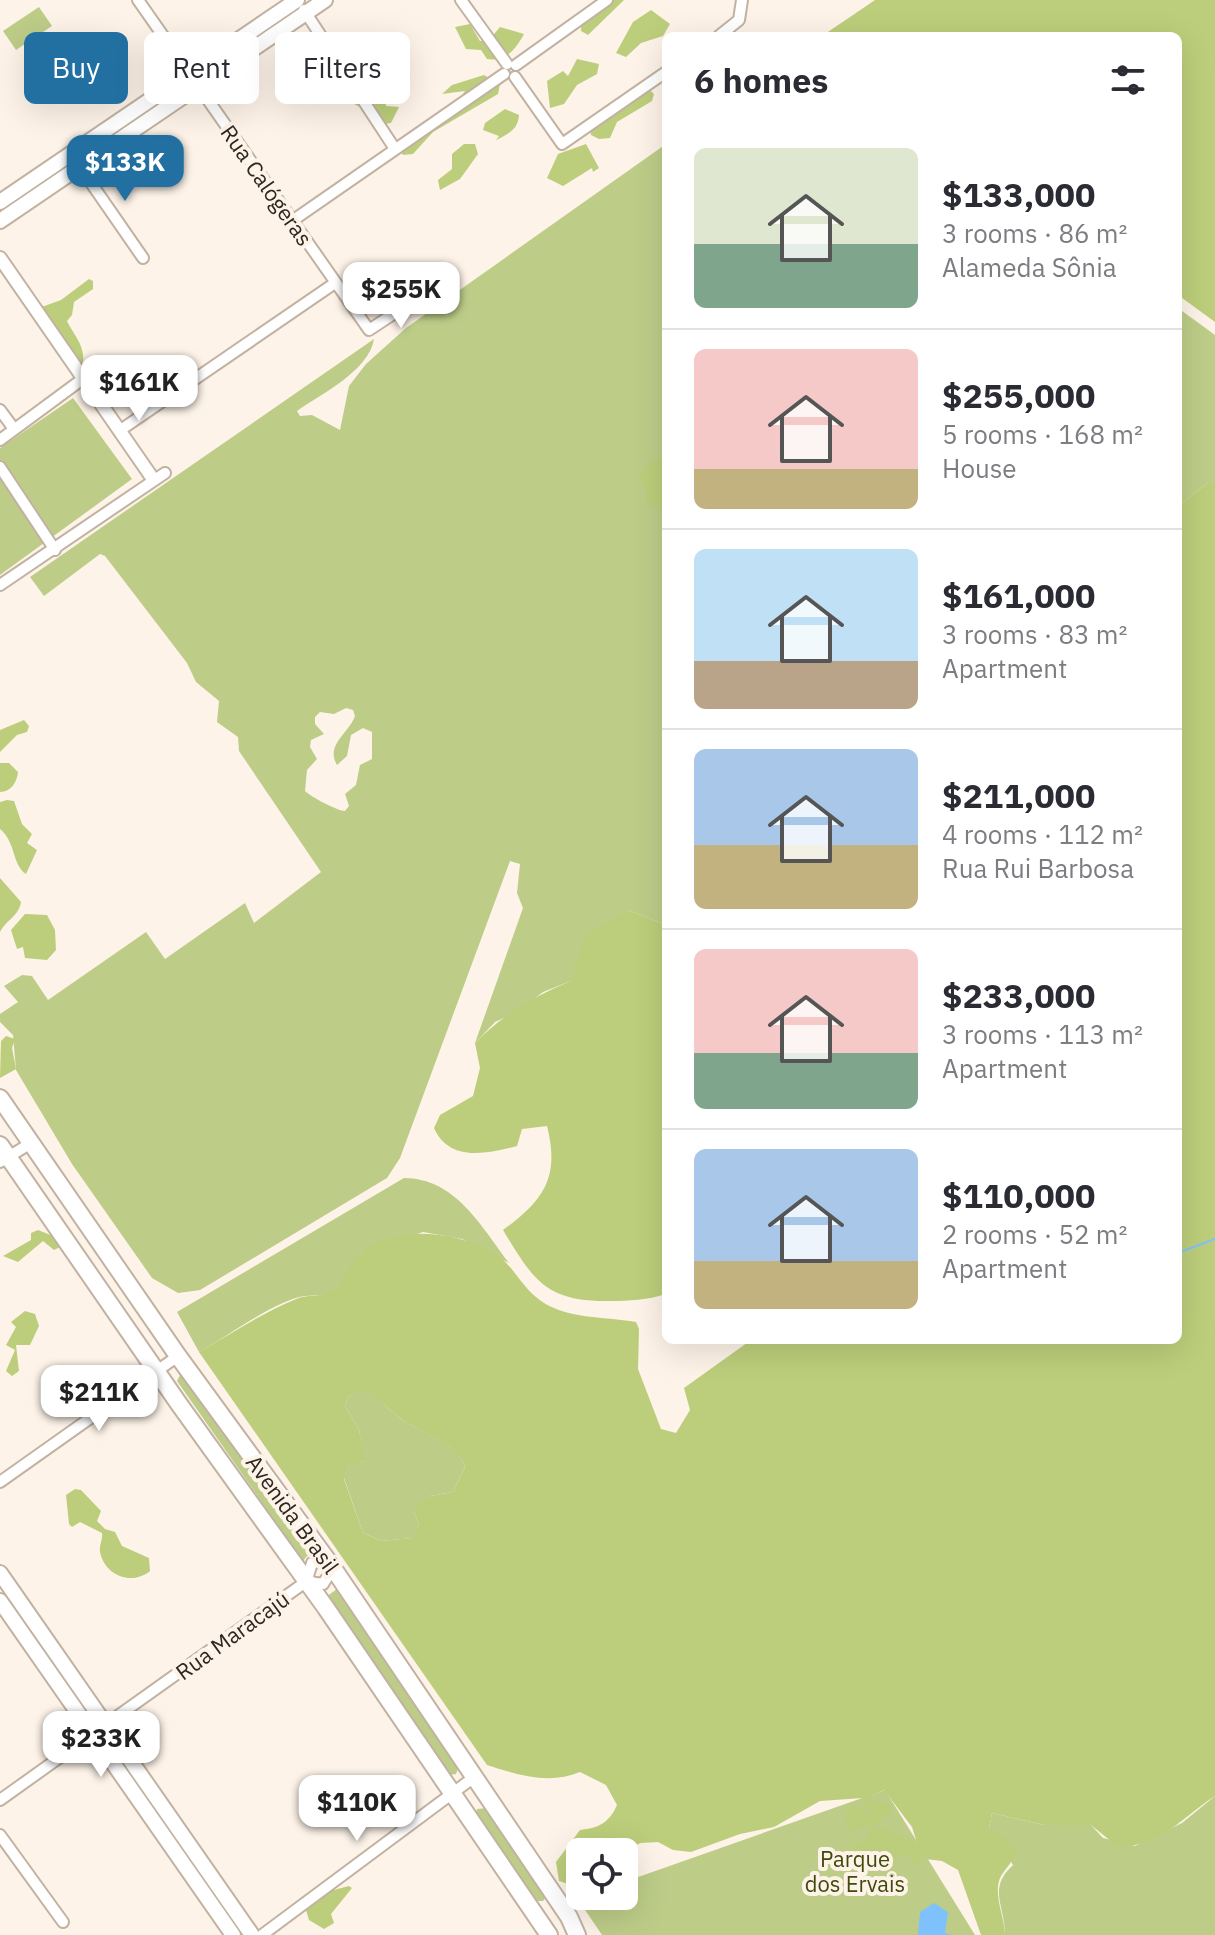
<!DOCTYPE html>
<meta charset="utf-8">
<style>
:root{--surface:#fff;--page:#f2f2f3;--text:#2b2b33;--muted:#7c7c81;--line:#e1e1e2;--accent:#2270a2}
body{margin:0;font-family:"IBM Plex Sans",sans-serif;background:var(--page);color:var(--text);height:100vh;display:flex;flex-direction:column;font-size:30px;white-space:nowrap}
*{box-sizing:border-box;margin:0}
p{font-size:26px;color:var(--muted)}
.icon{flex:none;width:44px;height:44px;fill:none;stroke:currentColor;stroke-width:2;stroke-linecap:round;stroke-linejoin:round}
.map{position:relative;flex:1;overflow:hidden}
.side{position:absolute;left:662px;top:32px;width:520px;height:1312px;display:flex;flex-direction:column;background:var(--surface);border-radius:12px;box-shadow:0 8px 32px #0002}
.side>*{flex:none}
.hud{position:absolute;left:24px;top:32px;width:518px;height:72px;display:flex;gap:16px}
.buttons{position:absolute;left:566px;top:1838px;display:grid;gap:16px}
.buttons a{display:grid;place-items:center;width:72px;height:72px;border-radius:12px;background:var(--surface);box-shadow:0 8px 32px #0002;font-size:40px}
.price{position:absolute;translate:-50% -68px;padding:0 18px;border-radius:16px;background:#fff;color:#222;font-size:26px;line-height:52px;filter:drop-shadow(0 2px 4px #0008)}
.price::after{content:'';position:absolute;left:50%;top:48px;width:24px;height:18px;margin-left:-12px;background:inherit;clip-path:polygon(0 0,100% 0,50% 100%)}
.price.current{background:var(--accent);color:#fff}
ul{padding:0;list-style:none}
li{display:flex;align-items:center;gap:24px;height:200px;padding:0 32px}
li+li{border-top:2px solid var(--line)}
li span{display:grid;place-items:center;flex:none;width:224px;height:160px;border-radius:12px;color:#555}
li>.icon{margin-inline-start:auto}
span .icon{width:96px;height:96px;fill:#fffc;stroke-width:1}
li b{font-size:34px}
h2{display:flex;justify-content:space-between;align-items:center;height:96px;padding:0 32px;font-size:34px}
.pill{padding:0 28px;border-radius:12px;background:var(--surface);box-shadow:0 8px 32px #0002;font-size:28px;line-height:72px}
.pill.current{background:var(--accent);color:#fff}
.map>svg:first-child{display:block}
.green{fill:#bdcd88;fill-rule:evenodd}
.forest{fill:#bcce7b;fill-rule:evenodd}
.water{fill:#7fc1fd}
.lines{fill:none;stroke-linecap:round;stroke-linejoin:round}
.stream{stroke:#7fc1fd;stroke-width:2}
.minor-casing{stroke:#c2b2a1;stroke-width:14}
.tertiary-casing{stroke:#c2b2a1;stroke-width:16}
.secondary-casing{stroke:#c2b2a1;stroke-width:18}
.primary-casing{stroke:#c2b2a1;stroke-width:20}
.minor{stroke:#fff;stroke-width:10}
.tertiary{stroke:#fff;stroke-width:12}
.secondary{stroke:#fff;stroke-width:14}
.primary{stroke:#fff;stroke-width:16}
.labels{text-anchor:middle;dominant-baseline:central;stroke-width:8;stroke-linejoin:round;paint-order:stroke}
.street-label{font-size:22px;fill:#2d2720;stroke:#fdf3e8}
.park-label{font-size:22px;fill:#404a0c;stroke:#fdf3e8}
</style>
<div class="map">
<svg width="1215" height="1935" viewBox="0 0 1215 1935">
<rect width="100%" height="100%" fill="#fdf3e8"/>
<path class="green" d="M 39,7 L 52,26 L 16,50 L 3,31 Z
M 666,144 L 666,925 L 628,910 L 571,981 L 543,992 L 519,1011 L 495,1022 L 475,1043 L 523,908 L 517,893 L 520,864 L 510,861 L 400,1158 L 387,1178 L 200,1290 L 178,1293 L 152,1278 L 72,1164 L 16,1070 L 13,1035 L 0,1022 L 0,1014 L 18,1002 L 4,986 L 22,975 L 32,976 L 48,1000 L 146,932 L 165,959 L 245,903 L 254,923 L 321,872 L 239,751 L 238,737 L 217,722 L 219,701 L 196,682 L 187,663 L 105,556 L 100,554 L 44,596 L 30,577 L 374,339 C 369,371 321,394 297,411 L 300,416 L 312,415 L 340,430 L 349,386 L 366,364 L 406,328 ZM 346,708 L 353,710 L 355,716 C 349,733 325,745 337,765 L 347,756 L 351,735 L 363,728 L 372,732 L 372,759 L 360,765 L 356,785 L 345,794 L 349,806 L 345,811 C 338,811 311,797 305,791 L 307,770 L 317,759 L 310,747 L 311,740 L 324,734 L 315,724 L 315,717 L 320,712 L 334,714 Z
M 1178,308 L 1215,335 L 1215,483 L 1208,483 L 1178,506 Z
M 73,398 L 132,479 L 0,575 L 0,448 Z
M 404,1178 C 455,1178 481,1226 509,1263 L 462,1239 L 423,1232 L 361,1253 C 353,1266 346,1279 335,1289 C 324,1298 312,1294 299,1297 C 265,1307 230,1335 199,1352 L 177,1312 Z
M 181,1373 L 316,1554 L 307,1556 L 303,1561 L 177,1381 Z
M 367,1388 C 378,1398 389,1410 400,1418 C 421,1434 457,1440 465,1467 L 453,1492 L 430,1496 L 414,1512 L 419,1525 L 413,1538 L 381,1541 L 363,1533 L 344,1478 L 349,1463 L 364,1461 L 359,1430 L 345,1406 L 348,1397 Z
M 337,1589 L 459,1766 L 456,1774 L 449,1775 L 326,1597 Z
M 885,1790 L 975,1935 L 602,1935 L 577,1898 L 624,1896 L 624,1882 Z
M 1215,1796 L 1215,1935 L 1005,1935 C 1005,1905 987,1889 1013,1865 L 989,1829 L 992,1813 L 1044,1825 L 1091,1825 L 1103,1838 L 1135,1846 L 1182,1823 Z
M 487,1808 L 546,1897 L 543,1901 L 533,1901 L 475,1817 L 477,1809 Z"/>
<path class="forest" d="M 599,0 L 624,0 L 588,35 L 581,31 L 582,17 Z
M 875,0 L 1215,0 L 1215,322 L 1178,295 L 1178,36 L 822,36 Z
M 651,10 L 670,24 L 663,36 L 641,43 L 626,57 L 616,53 L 633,22 Z
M 470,24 L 480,41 L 490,39 L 500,27 L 524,34 C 516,49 506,62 487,59 L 481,50 L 466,49 L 455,27 Z
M 577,59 L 599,64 L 597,74 L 577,85 L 564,104 L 550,108 L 547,81 L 563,71 L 568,76 Z
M 484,75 L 500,84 L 498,94 L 433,132 L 413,154 L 403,155 L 399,149 L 401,139 C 423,129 452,113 465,91 L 442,94 L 452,85 Z
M 649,89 L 654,94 L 652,101 L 617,122 L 610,138 L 599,139 L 591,135 L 590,128 Z
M 378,93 L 385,96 L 386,106 L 399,107 L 391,123 L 385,124 L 377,118 L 374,104 L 360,107 L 350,102 L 356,94 Z
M 505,109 L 519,115 C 518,130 508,134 496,140 L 499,136 L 483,130 L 485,123 Z
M 464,144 L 475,144 L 478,154 L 460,179 L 440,190 L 438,180 L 452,169 L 452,154 Z
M 586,144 L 599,168 L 593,172 L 592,168 L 563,186 L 547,178 L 558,154 Z
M 89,279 L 93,281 L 93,289 L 74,302 L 72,315 L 67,321 C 73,334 85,345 83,362 L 75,364 L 56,353 L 39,308 L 61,300 Z
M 660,459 L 666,461 L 666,510 L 662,511 L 645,503 L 646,489 L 639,477 L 646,465 Z
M 1208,483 L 1215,483 L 1215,1796 C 1182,1817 1162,1846 1118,1847 L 1091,1825 L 1044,1825 L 992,1813 L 989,1829 L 1004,1836 L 1016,1848 C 1013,1863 1008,1865 1001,1876 C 992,1892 1005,1918 1005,1935 L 981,1935 L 958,1870 L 942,1861 L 925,1859 L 919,1847 L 922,1865 L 915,1864 L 906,1854 L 896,1857 L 894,1864 L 887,1857 L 877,1862 L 868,1858 L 849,1868 L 844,1865 L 853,1844 L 866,1841 L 869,1829 L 881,1827 L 917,1843 L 912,1827 L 884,1790 L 865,1798 L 890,1805 L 891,1816 L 884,1817 L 878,1825 L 859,1828 L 855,1833 L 845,1828 L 847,1807 L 861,1806 L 865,1814 L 875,1813 L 865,1809 L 863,1798 L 820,1801 L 774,1827 L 740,1834 L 691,1852 L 673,1850 L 658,1842 L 641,1843 L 616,1852 L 580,1852 L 580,1867 L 572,1873 L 577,1898 L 568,1884 L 559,1881 L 556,1862 L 580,1830 C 599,1828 609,1823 617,1805 L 606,1785 L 580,1772 C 549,1785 518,1775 487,1765 L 199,1352 C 231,1334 262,1313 296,1299 C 307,1294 320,1298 331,1291 C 346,1282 349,1263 361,1253 C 392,1224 455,1232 489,1250 C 511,1261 518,1282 536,1297 C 562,1320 604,1316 636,1322 L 639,1329 L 638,1369 L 661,1429 L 676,1433 L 690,1410 L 684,1388 L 751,1340 L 1178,1340 L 1178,506 ZM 367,1389 C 378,1398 389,1410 400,1418 C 421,1434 457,1441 465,1467 L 453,1492 L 430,1496 L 418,1503 L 414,1512 L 419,1525 L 412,1538 L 381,1541 L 363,1533 L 344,1479 L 349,1464 L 365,1461 L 359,1430 L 345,1406 L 348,1397 Z
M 24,720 L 29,726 L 27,732 L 17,735 L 0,752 L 0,730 Z
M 0,763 L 9,763 L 18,772 C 17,782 11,792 0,792 Z
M 7,800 L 14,801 L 22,824 L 32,834 L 27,843 L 37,850 L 26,874 C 12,865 16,842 0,829 L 0,802 Z
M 0,878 L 21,902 C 19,916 7,919 0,932 Z
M 628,910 L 666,925 L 666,1294 C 647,1300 630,1301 610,1301 C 546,1302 534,1281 503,1230 C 544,1200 560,1177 547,1126 L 522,1129 L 517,1146 C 486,1154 449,1162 434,1128 L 440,1115 L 473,1096 L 480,1068 L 475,1043 C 501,1016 536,995 571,981 L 586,935 Z
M 25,914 L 47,915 L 55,930 L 56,950 L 47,960 L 25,958 L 23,947 L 17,949 L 11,930 Z
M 6,1036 L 15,1039 L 12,1048 L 16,1069 L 0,1078 L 1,1041 Z
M 38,1230 L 53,1236 L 60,1247 L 54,1250 L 43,1241 L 18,1262 L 3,1256 L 31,1240 L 31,1233 Z
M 25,1311 L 35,1314 L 39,1326 L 30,1345 L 16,1345 L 19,1371 L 12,1376 L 6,1371 L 15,1350 L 6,1345 L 16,1327 L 11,1322 Z
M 75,1489 L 81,1490 L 101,1511 L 97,1521 L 105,1529 L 115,1532 L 122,1546 L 149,1558 L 150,1571 C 132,1586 105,1576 100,1552 C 99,1545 103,1540 102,1533 L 80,1522 L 72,1527 L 69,1524 L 66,1495 Z
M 349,1886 L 352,1888 L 331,1914 L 334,1923 L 324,1929 L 309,1920 L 306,1910 L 320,1900 L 322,1893 Z"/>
<path class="water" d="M 934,1903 L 948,1912 L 945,1933 L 952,1935 L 918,1935 L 920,1912 Z"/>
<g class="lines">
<path class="stream" d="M 1178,1253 L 1215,1239"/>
<g class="minor-casing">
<path id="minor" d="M 138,0 L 369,330 L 413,301
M 461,0 L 507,64
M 304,10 L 395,149
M 719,36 L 739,20 L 742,0
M 516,65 L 607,0
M 515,77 L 562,144 L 666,72
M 80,167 L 143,258
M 292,221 L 504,74
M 0,410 L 14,429
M 122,429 L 335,283
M 0,440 L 84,378
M 0,467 L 55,550
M 0,585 L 165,473
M 0,1162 L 31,1143
M 0,1482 L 178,1356
M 307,1579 L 312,1563 L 328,1561
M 309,1582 L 323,1584 L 333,1568
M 0,1800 L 307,1581
M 0,1835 L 63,1922
M 262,1935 L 473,1778"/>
</g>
<g class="tertiary-casing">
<path id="tertiary" d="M 0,258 L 153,479"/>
</g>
<g class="secondary-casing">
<path id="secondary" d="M 0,202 L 297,0
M 0,221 L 325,0
M 0,1573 L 252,1935
M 0,1601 L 233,1935"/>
</g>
<g class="primary-casing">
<path id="primary" d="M 0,1098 L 178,1356 L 333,1568 L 569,1917 L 577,1935
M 0,1145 L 179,1404 L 326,1608 L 549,1935"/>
</g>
<use href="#minor" class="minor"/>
<use href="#tertiary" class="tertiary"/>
<use href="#secondary" class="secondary"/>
<use href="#primary" class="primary"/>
</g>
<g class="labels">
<g class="street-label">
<text transform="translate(267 185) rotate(55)">Rua Calógeras</text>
<text transform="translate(293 1514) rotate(54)">Avenida Brasil</text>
<text transform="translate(232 1635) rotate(-36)">Rua Maracajú</text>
</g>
<g class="park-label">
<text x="855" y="1858">Parque<tspan x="855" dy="25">dos Ervais</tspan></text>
</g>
</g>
</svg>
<div class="buttons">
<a><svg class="icon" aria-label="locate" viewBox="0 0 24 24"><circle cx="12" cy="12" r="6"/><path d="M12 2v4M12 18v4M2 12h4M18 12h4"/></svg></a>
</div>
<b class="price current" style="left:125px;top:203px">$133K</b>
<b class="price" style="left:401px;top:330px">$255K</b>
<b class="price" style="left:139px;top:423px">$161K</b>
<b class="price" style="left:99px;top:1433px">$211K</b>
<b class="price" style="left:101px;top:1779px">$233K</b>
<b class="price" style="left:357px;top:1843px">$110K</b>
<div class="hud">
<a class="pill current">Buy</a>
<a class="pill">Rent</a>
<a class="pill">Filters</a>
</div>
<section class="side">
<h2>6 homes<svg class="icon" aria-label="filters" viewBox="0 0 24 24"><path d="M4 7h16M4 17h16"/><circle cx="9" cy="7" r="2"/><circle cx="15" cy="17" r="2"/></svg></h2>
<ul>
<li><span style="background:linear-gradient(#dfe7d0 60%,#7fa58c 0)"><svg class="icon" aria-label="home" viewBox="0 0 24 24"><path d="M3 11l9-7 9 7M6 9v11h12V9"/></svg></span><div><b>$133,000</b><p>3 rooms · 86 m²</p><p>Alameda Sônia</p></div></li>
<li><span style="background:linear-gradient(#f6c9c9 75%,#c2b280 0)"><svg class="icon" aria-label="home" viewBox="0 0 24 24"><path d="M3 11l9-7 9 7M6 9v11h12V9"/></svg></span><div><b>$255,000</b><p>5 rooms · 168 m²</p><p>House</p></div></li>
<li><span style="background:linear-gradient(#bfe0f5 70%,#b9a48a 0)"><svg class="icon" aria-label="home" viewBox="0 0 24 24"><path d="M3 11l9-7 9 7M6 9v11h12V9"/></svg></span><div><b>$161,000</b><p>3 rooms · 83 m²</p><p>Apartment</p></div></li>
<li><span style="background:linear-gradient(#a9c7e8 60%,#c2b280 0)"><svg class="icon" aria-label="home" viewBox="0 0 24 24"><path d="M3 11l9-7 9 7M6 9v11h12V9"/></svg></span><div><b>$211,000</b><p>4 rooms · 112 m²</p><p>Rua Rui Barbosa</p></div></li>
<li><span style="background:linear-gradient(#f6c9c9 65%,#7fa58c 0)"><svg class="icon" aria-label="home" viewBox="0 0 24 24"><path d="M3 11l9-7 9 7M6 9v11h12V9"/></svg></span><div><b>$233,000</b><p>3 rooms · 113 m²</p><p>Apartment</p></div></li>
<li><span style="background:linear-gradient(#a9c7e8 70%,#c2b280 0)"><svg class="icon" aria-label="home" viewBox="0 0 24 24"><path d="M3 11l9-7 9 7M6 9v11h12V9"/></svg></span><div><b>$110,000</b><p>2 rooms · 52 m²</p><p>Apartment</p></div></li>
</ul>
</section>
</div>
